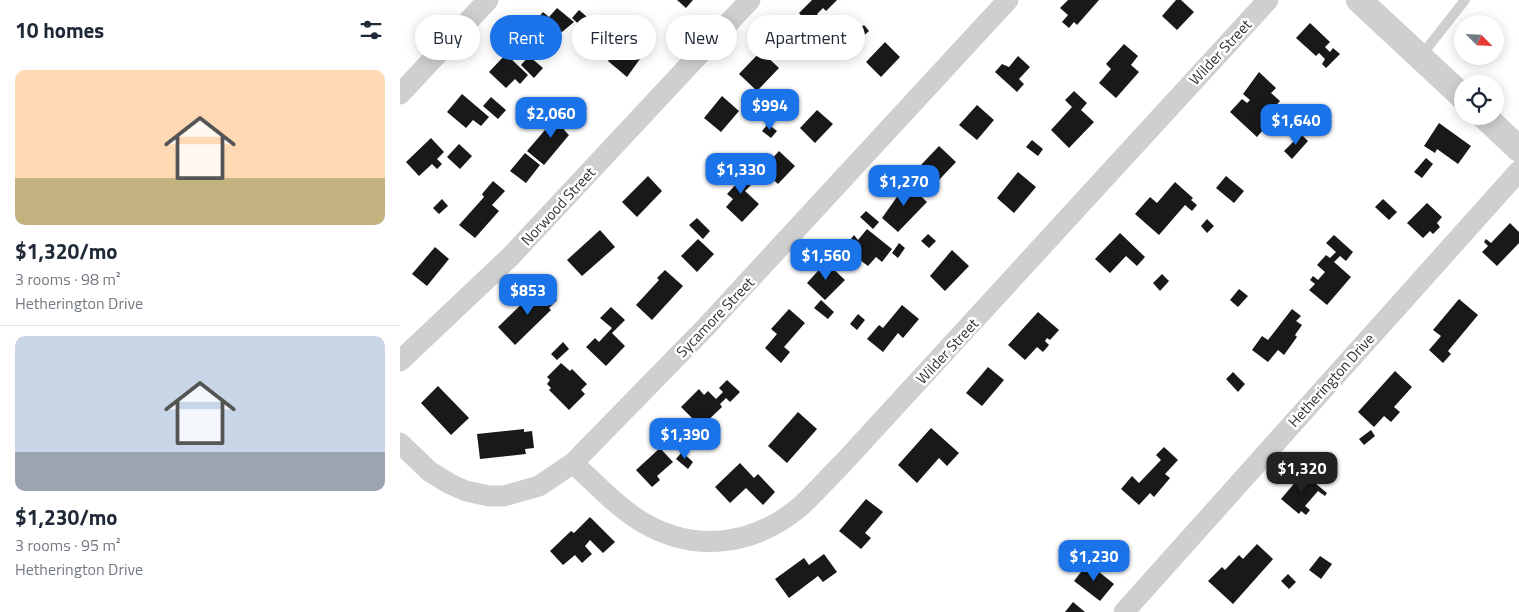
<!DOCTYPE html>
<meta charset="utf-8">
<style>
:root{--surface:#fff;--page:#f6f6f7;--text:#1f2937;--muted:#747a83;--line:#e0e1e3;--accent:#1a73e8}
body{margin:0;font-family:"Titillium Web",sans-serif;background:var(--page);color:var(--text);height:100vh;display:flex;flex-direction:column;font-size:19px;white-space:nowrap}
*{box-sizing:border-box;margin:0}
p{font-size:16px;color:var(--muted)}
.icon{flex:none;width:28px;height:28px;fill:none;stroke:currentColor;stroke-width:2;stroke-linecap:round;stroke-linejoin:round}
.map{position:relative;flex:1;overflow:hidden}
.side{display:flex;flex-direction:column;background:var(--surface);width:400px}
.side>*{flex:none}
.top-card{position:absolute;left:15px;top:15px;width:475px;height:45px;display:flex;gap:10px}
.needle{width:32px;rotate:114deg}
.controls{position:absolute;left:1054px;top:15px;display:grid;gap:10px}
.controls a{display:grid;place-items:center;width:50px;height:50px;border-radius:50%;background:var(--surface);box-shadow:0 2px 12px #0003;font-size:25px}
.price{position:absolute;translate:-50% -42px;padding:0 11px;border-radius:10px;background:var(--accent);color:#fff;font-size:16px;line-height:32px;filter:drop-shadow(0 1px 2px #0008)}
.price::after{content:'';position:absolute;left:50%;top:30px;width:15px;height:11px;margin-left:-8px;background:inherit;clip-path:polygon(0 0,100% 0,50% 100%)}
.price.selected{background:#222;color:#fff}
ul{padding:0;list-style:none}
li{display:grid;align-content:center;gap:10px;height:265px;padding:0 15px}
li+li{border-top:1px solid var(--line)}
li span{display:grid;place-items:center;height:155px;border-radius:10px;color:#555}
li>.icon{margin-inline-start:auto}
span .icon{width:90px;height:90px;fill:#fffc;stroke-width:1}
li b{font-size:21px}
h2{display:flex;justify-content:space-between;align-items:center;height:60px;padding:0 15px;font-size:21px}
.chip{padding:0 18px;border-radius:22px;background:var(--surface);box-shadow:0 2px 12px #0003;font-size:18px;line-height:45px}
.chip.selected{background:var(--accent);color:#fff}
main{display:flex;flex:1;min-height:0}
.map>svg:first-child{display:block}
.building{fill:#191919}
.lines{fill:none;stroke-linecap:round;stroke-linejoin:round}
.service{stroke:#cfcfcf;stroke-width:10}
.minor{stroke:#cfcfcf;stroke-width:21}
.tertiary{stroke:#cfcfcf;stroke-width:26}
.labels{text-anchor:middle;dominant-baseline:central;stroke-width:5;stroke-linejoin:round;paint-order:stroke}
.street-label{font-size:15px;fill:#323232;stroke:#fff}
</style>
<main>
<section class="side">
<h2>10 homes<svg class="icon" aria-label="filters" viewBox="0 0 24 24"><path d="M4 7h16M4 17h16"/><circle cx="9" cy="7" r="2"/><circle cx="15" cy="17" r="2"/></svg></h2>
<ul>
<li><span style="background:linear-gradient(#ffd9b3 70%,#c2b280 0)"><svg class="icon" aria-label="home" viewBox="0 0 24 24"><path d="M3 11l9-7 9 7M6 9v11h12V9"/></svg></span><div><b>$1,320/mo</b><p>3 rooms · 98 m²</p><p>Hetherington Drive</p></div></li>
<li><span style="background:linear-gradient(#c9d6e8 75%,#9aa5b1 0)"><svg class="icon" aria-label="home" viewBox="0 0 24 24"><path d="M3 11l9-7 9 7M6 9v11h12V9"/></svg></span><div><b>$1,230/mo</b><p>3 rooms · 95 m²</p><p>Hetherington Drive</p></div></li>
</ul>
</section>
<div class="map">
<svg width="1119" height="612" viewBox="0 0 1119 612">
<rect width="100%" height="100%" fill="#fff"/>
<path class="building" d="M 277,0 L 293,0 L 286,8 Z
M 412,0 L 437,0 L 426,11 L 423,8 L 417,14 L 422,19 L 413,28 L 399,13 Z
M 668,0 L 699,0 L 677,25 L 674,22 L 669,28 L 662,22 L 668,15 L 660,8 Z
M 776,0 L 781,0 L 794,12 L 777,30 L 762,16 Z
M 157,8 L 174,22 L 162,32 L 157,29 L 146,42 L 129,29 L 143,12 L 149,17 Z
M 179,10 L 193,22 L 185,30 L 172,18 Z
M 910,23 L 930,42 L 925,47 L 930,52 L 933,48 L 940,54 L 926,68 L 922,64 L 925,59 L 919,53 L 916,56 L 896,38 Z
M 464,25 L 469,31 L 459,40 L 453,34 Z
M 229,27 L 250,45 L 227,77 L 208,61 L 220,47 L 215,43 Z
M 485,42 L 500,57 L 481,77 L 466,62 Z
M 724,44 L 738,56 L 731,65 L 739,72 L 716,98 L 699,83 L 711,69 L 706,64 Z
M 361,51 L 379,68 L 357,91 L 339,74 Z
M 106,54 L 128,75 L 120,84 L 115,79 L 106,88 L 89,72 Z
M 129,56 L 143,68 L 134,78 L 121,65 Z
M 618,56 L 630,67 L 619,79 L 624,84 L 617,92 L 595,72 L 602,64 L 609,67 Z
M 859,72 L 876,88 L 871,93 L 880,101 L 864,119 L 869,123 L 857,137 L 830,112 L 842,99 L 847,103 L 850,100 L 843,94 Z
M 674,91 L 687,103 L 681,110 L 694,122 L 669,148 L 651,130 L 672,107 L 665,100 Z
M 62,94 L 89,117 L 81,126 L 73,120 L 66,128 L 47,112 Z
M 322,96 L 339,111 L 321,132 L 304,118 Z
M 91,97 L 106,110 L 98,119 L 83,106 Z
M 577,105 L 594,120 L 577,140 L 559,125 Z
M 126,107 L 131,113 L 122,121 L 117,116 Z
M 162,110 L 173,119 L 164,130 L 169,135 L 144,165 L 127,151 Z
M 417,110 L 433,124 L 415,143 L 400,128 Z
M 1039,123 L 1071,146 L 1058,164 L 1037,149 L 1035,153 L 1024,146 Z
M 368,124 L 377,131 L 371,138 L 362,131 Z
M 901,134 L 908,141 L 892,159 L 884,151 Z
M 31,138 L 44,152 L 37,159 L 42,164 L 37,169 L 32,164 L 19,176 L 6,162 Z
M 632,140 L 643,149 L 638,156 L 626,147 Z
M 59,144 L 72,156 L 60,169 L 47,157 Z
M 539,146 L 556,162 L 538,181 L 521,165 Z
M 379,151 L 395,166 L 378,184 L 362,169 L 367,164 L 363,161 L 366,157 L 370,161 Z
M 125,153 L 140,165 L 126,183 L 110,171 Z
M 343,158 L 353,165 L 348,172 L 338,165 Z
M 1026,158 L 1033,164 L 1022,178 L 1014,172 Z
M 336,163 L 355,181 L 345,191 L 359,204 L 342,222 L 326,207 L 333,199 L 327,194 L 339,181 L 329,171 Z
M 618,172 L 636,187 L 614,213 L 597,198 Z
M 248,176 L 262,191 L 237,217 L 222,202 Z
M 826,176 L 844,191 L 834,203 L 816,188 Z
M 93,181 L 105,191 L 92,205 L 99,211 L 75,238 L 59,225 L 84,197 L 82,194 Z
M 506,182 L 527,202 L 498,232 L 482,218 L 499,194 L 497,192 Z
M 775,182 L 793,198 L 791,200 L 797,205 L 792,211 L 785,205 L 759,235 L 735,214 L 750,197 L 757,203 Z
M 42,199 L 48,206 L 39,214 L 33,208 Z
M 983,199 L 997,212 L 989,220 L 975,207 Z
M 1027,203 L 1042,217 L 1037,223 L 1040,227 L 1033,234 L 1030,231 L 1023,238 L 1007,223 Z
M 466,211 L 479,222 L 473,229 L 460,217 Z
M 297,218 L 310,231 L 303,239 L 289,225 Z
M 807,219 L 814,226 L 807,233 L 801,226 Z
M 1110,223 L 1119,232 L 1119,243 L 1097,266 L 1082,252 L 1088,246 L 1084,242 L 1086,239 L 1091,243 Z
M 467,229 L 492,249 L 482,262 L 476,257 L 468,266 L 444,248 L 454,235 L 458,240 Z
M 200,230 L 215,247 L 182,276 L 167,260 Z
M 720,233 L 745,257 L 737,266 L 726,256 L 710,273 L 695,259 Z
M 528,234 L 536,241 L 529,248 L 521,241 Z
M 934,235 L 953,252 L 946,261 L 940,256 L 934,262 L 951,277 L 927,305 L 909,290 L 915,284 L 910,280 L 913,276 L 918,280 L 925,272 L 917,265 L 926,255 L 930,258 L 936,252 L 926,243 Z
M 298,239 L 314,254 L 297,272 L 281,256 Z
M 499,243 L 505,248 L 498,258 L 492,253 Z
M 35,247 L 49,259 L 27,286 L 12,274 Z
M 552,250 L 569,266 L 545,291 L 530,276 Z
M 426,262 L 445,280 L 425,300 L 407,283 Z
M 265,270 L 283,286 L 252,320 L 236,305 L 259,280 L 257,278 Z
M 762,274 L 769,281 L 760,291 L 753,283 Z
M 144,287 L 157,300 L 149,308 L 151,310 L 115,345 L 98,327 L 133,293 L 136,295 Z
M 839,289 L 848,296 L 838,307 L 830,300 Z
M 1059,299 L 1078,315 L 1048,351 L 1051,354 L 1043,363 L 1029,350 L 1041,336 L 1033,330 Z
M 421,300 L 434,312 L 428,319 L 414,308 Z
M 502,305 L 519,319 L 503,338 L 498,333 L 483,352 L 467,339 L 479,325 L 483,328 Z
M 211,307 L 225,320 L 212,333 L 225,346 L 206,366 L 186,347 L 195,338 L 199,342 L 212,328 L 200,318 Z
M 389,309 L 405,323 L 384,347 L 390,352 L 381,363 L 365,348 L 377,334 L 371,329 Z
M 892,309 L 901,316 L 896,321 L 902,325 L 895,335 L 897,337 L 884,355 L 878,350 L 868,362 L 852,350 L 862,336 L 868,340 Z
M 638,312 L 659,330 L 650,340 L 647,338 L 645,341 L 649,345 L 643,352 L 637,347 L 625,360 L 608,345 Z
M 458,314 L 465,320 L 457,330 L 450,324 Z
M 163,342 L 169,349 L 157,360 L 151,354 Z
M 161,363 L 170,371 L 172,369 L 187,384 L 181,390 L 185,394 L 169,410 L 149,390 L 151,388 L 147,384 L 150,380 L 147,377 Z
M 588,367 L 604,380 L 582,406 L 566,393 Z
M 995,371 L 1012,387 L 994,407 L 1000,412 L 991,422 L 984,416 L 974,427 L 958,412 Z
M 833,372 L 845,384 L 838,392 L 826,379 Z
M 327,380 L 340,392 L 330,402 L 326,398 L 320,404 L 322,407 L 301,427 L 281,407 L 299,389 L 304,395 L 308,391 L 316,399 L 323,392 L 319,388 Z
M 38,386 L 69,418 L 51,435 L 21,403 Z
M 398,412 L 417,429 L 387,463 L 368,446 Z
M 531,428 L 559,453 L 547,466 L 539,458 L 517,483 L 498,465 Z
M 124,429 L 124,432 L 132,431 L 134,448 L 125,449 L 126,454 L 80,459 L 77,434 Z
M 971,430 L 975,436 L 964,445 L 959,439 Z
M 764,447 L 778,460 L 765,474 L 770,478 L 754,497 L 750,493 L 739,505 L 721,489 L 732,476 L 739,483 L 761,460 L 756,455 Z
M 260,448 L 273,462 L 257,476 L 260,480 L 252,487 L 236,470 Z
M 282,452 L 293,462 L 288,469 L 276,459 Z
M 340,463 L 354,478 L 358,474 L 375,492 L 363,505 L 346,488 L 330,503 L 315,487 Z
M 903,473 L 927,493 L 925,496 L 918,491 L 905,506 L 910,510 L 906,515 L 901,511 L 899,514 L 881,499 Z
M 466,499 L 483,512 L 465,533 L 471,538 L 461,549 L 439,531 Z
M 190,517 L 215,542 L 203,553 L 190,540 L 185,546 L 192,554 L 182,563 L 175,555 L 163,565 L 150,551 L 171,531 L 174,533 Z
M 857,544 L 873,559 L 833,604 L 808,581 L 822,567 L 825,570 L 839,555 L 843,559 Z
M 424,554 L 437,572 L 423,582 L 418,576 L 389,598 L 375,579 L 404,558 L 409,565 Z
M 920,556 L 932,564 L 921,579 L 909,570 Z
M 688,563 L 714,584 L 700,601 L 674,581 Z
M 888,574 L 896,582 L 889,589 L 881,581 Z
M 673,602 L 685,612 L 665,612 Z"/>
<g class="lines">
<path class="service" d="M 1021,56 L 1065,0"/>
<path class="minor" d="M 0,94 L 88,0
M 0,361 L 111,256 L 350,0
M 0,443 L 29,471 L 50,484 L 66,491 L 89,496 L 104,496 L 139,486 L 173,463 L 305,328 L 608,0
M 173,463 C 195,483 217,507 242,522 C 296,554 355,545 401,506 C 416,492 430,476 444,462 L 868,0
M 724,612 L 1119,171"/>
<path class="tertiary" d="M 959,0 L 1062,96
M 1084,116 L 1119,149"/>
</g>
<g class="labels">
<g class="street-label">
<text transform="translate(820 52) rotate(-47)">Wilder Street</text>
<text transform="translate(158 206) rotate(-47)">Norwood Street</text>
<text transform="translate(315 317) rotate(-46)">Sycamore Street</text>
<text transform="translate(547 351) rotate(-47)">Wilder Street</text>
<text transform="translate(931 380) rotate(-48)">Hetherington Drive</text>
</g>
</g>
</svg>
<div class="controls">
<a><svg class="needle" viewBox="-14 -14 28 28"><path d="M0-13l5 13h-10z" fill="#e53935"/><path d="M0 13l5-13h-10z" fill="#747a83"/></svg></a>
<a><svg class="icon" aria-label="locate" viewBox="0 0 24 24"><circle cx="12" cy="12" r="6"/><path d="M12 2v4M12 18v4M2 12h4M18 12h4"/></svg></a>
</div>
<b class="price" style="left:370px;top:131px">$994</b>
<b class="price" style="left:151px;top:139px">$2,060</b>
<b class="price" style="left:896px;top:146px">$1,640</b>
<b class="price" style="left:341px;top:195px">$1,330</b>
<b class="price" style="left:504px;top:207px">$1,270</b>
<b class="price" style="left:426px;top:281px">$1,560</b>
<b class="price" style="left:128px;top:316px">$853</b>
<b class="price" style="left:285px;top:460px">$1,390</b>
<b class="price selected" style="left:902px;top:494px">$1,320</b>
<b class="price" style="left:694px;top:582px">$1,230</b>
<div class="top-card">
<a class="chip">Buy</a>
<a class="chip selected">Rent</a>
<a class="chip">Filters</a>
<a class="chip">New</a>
<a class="chip">Apartment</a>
</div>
</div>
</main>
